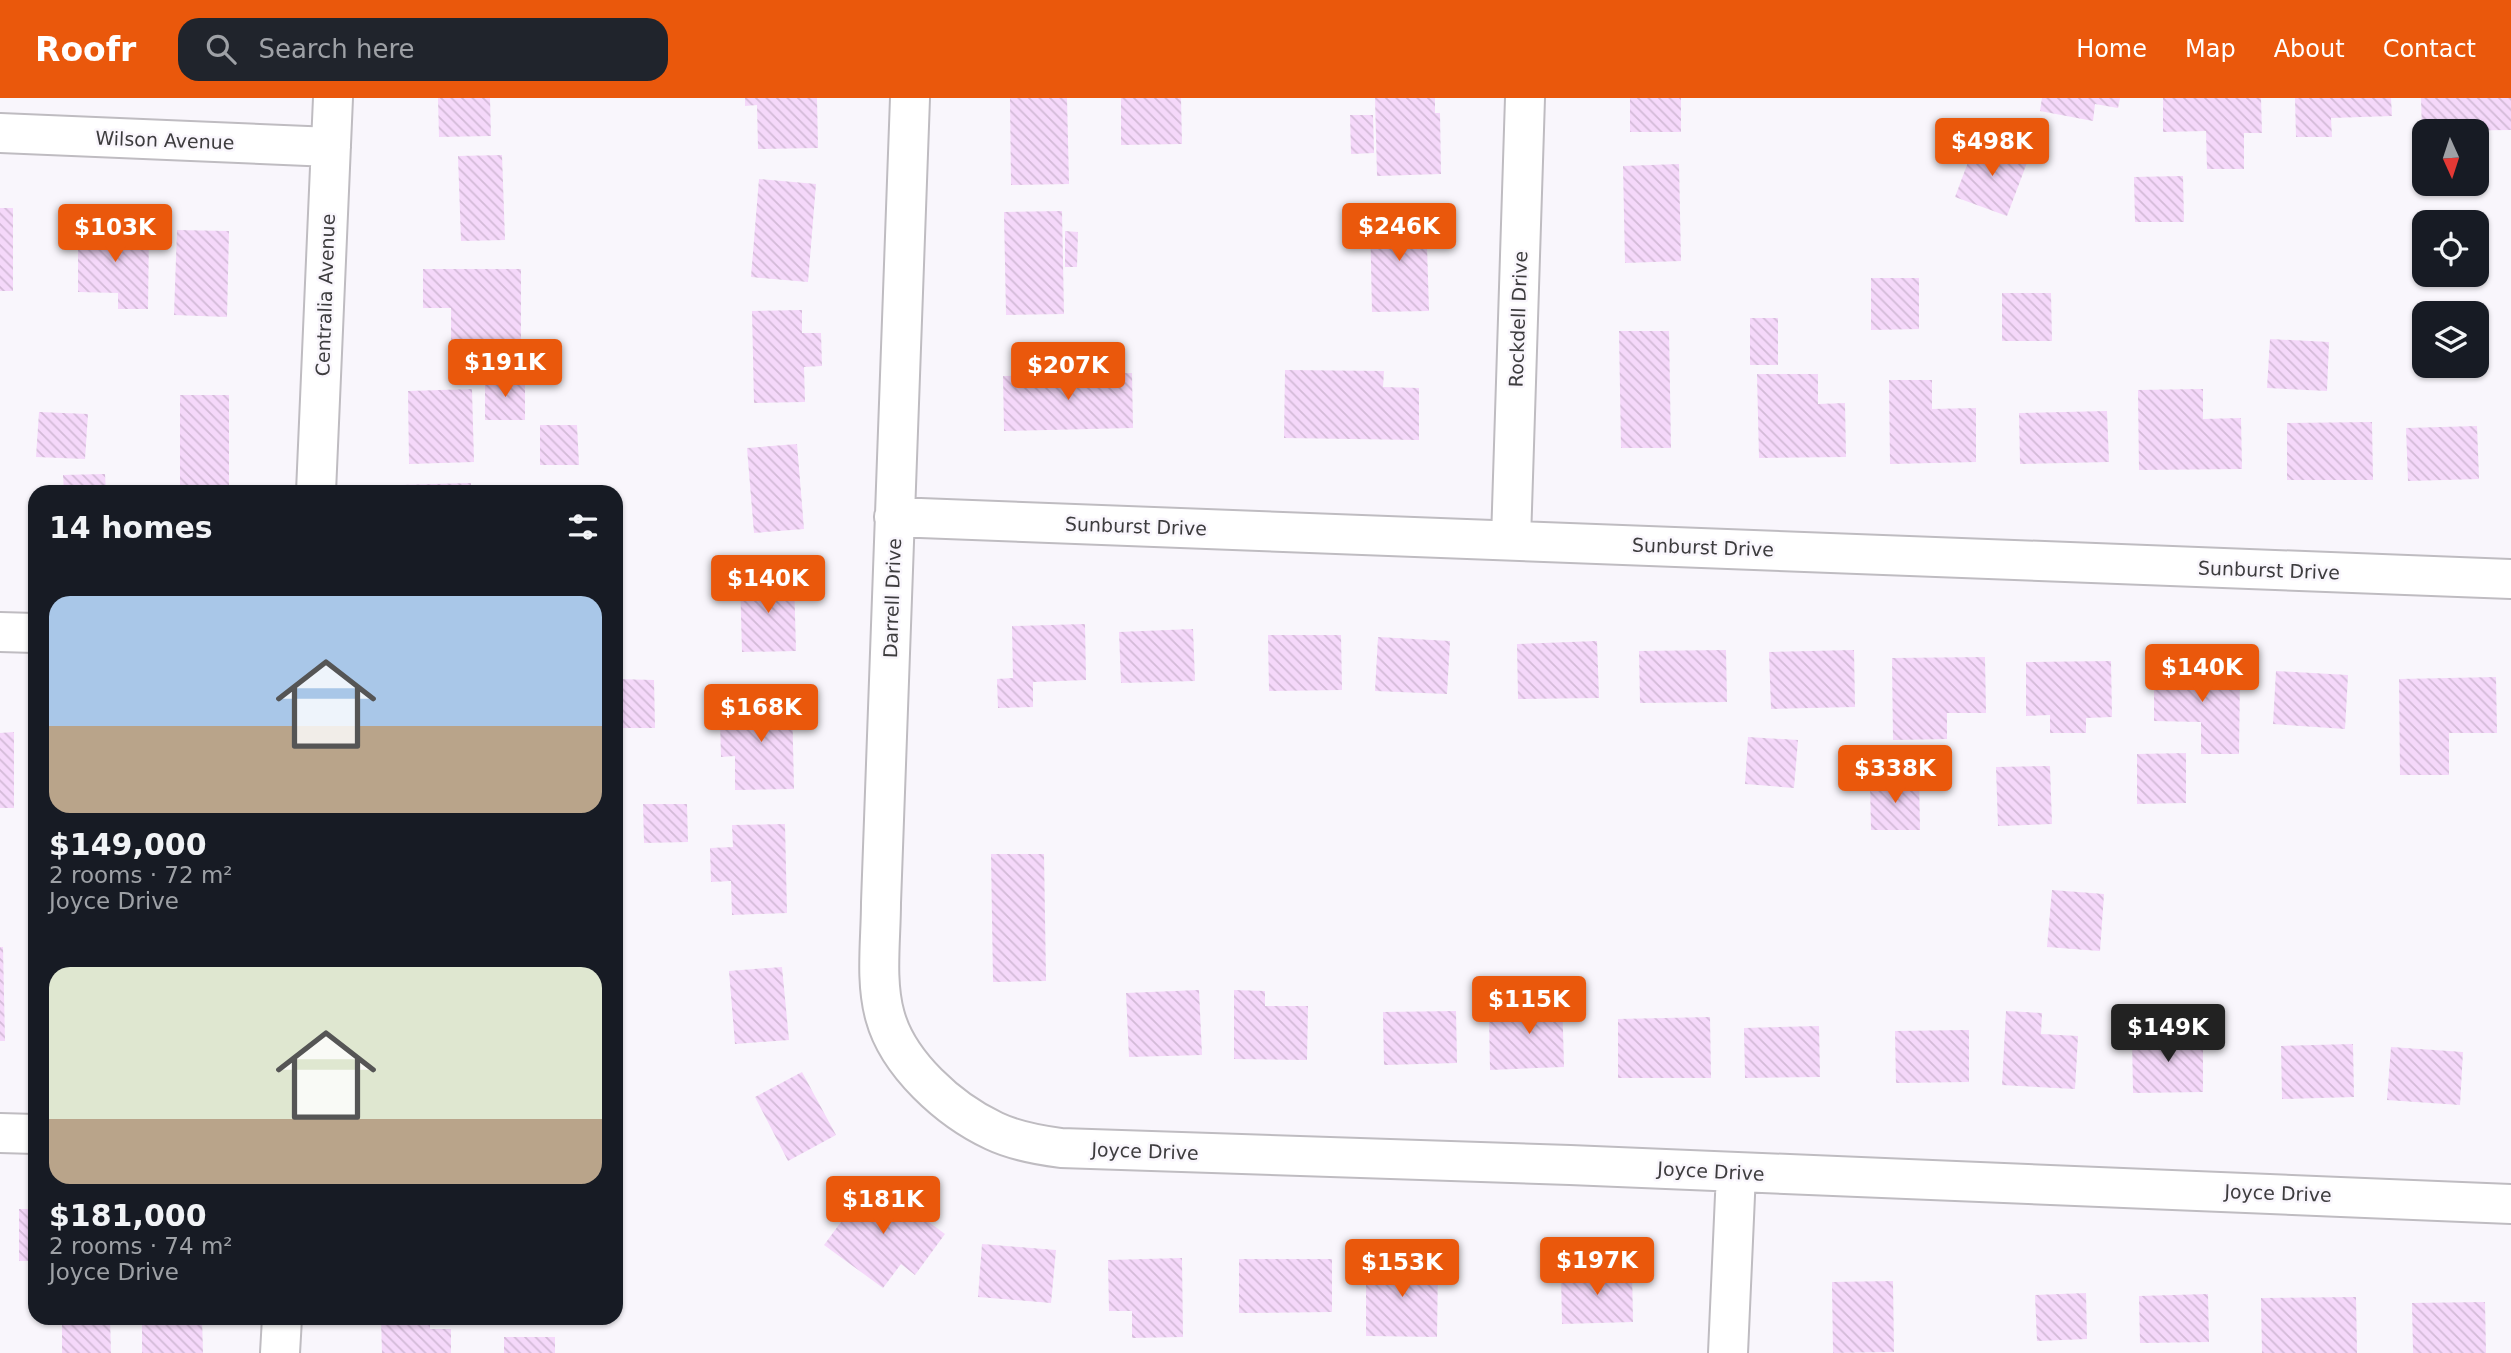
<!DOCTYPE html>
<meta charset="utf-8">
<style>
:root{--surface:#171b24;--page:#20242c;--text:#f1f3f6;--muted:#9ea1a6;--accent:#ea580c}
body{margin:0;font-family:"DejaVu Sans",sans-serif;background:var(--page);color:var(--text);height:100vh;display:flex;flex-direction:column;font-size:26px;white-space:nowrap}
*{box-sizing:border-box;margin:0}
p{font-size:23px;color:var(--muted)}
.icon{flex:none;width:38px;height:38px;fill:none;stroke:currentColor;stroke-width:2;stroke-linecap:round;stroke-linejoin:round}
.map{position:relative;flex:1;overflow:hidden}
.drawer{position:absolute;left:28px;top:387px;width:595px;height:840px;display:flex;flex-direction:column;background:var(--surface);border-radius:21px;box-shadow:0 2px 5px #0004}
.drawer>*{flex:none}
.needle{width:46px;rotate:177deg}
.fabs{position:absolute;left:2412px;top:21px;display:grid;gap:14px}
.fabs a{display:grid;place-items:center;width:77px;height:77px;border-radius:14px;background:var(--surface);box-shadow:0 2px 5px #0004;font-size:35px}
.price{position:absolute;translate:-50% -60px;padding:0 16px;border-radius:7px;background:var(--accent);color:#fff;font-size:23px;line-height:46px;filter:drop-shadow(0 2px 4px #0008)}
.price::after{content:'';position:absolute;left:50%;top:42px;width:21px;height:16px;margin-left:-10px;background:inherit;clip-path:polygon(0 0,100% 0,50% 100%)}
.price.selected{background:#222;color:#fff}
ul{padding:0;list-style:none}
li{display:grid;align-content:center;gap:14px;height:371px;padding:0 21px}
li span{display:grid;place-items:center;height:217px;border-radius:21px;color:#555}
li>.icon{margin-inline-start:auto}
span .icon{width:126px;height:126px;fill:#fffc;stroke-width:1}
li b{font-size:30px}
h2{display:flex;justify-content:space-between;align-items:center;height:84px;padding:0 21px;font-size:30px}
header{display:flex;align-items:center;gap:42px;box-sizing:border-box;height:98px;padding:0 35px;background:var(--accent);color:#fff}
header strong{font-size:33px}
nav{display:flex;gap:38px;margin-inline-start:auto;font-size:24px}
.search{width:490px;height:63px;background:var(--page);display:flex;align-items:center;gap:18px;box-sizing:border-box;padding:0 24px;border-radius:21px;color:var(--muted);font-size:26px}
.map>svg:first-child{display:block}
.building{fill:url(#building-back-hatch)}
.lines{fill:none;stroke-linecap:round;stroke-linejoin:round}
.minor-casing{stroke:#bfbcc1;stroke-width:42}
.minor{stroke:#fff;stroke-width:38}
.labels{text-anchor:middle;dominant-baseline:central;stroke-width:5;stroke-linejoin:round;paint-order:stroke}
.street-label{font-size:19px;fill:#3d3c3e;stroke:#f9f6fc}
</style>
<header>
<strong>Roofr</strong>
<div class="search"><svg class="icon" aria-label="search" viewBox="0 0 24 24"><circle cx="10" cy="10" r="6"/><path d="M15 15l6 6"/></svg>Search here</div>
<nav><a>Home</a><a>Map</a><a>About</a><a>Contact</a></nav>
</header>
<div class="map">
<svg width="2511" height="1255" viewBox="0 0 2511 1255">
<defs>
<pattern id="building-back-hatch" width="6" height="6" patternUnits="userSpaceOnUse" patternTransform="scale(1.75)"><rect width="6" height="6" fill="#f5d8fa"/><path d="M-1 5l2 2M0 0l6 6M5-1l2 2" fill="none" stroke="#d3bad7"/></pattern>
</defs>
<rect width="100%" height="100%" fill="#f9f6fc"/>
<path class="building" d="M 438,0 L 490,0 L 491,38 L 439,39 Z
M 745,0 L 817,0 L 818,50 L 758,51 L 757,7 L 745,8 Z
M 1010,0 L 1067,0 L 1069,86 L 1011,87 Z
M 1121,0 L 1181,0 L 1182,46 L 1121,47 Z
M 1375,0 L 1435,0 L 1435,15 L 1440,15 L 1441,76 L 1377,78 Z
M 1630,0 L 1681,0 L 1681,34 L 1630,34 Z
M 2042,0 L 2120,0 L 2118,10 L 2095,6 L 2093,23 L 2040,13 Z
M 2163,0 L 2261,0 L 2262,35 L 2244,35 L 2244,71 L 2207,71 L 2206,33 L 2163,34 Z
M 2295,0 L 2391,0 L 2392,18 L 2331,20 L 2332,39 L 2296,39 Z
M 2421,0 L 2511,0 L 2511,32 L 2422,33 Z
M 1350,17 L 1373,17 L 1374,55 L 1351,56 Z
M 1976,43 L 2028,62 L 2007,118 L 1955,99 Z
M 502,57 L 505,142 L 461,143 L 458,58 Z
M 1679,66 L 1681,163 L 1625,165 L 1623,68 Z
M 2183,78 L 2184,124 L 2135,124 L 2134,79 Z
M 759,81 L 816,86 L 808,184 L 751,179 Z
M 0,110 L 13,110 L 13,193 L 0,193 Z
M 1062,113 L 1064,216 L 1006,217 L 1004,114 Z
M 1426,115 L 1429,213 L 1372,214 L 1370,117 Z
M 78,130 L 149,131 L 148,211 L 118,211 L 118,195 L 78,194 Z
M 177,132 L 229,133 L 227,219 L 174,217 Z
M 1065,133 L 1078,134 L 1077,169 L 1065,169 Z
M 423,171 L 521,171 L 521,252 L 451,252 L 451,210 L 423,210 Z
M 1871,180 L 1919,180 L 1919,231 L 1871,232 Z
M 2002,195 L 2051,195 L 2052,243 L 2002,243 Z
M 802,212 L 802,235 L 821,235 L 822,268 L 804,269 L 805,304 L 754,305 L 752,213 Z
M 1750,220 L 1778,220 L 1778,267 L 1750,267 Z
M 1619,233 L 1669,233 L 1671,350 L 1621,350 Z
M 2270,241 L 2329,244 L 2327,293 L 2267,290 Z
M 1285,272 L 1384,273 L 1383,289 L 1419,290 L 1419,342 L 1284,340 Z
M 1132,275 L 1133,330 L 1004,333 L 1003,278 Z
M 1757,276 L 1818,276 L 1818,306 L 1845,305 L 1846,359 L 1759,360 Z
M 485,281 L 525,281 L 525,322 L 485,322 Z
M 1889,282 L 1932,282 L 1932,311 L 1976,310 L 1976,364 L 1890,366 Z
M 472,291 L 474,364 L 409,366 L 408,293 Z
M 2203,291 L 2203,321 L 2241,320 L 2242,371 L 2139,372 L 2138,292 Z
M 180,297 L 229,297 L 229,394 L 180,394 Z
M 2107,313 L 2109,364 L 2020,366 L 2019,315 Z
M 39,314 L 88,316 L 85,361 L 36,359 Z
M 2372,324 L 2373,382 L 2287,382 L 2287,325 Z
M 540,327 L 577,327 L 579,367 L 540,367 Z
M 2477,328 L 2479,381 L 2408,383 L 2406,330 Z
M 797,346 L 804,431 L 754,435 L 747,350 Z
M 105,376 L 106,394 L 64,394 L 63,377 Z
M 471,385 L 471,394 L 399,394 L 399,387 Z
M 740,481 L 794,481 L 796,553 L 742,554 Z
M 1085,526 L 1086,582 L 1033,584 L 1033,609 L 998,610 L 997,581 L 1013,580 L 1012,528 Z
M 1193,531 L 1195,583 L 1121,585 L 1119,534 Z
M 1268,537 L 1341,537 L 1342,592 L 1269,593 Z
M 1378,539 L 1450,543 L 1447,596 L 1375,593 Z
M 1597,543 L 1599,600 L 1518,601 L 1517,546 Z
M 1726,552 L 1727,604 L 1640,605 L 1639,553 Z
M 1854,552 L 1855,609 L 1771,611 L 1769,554 Z
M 1985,559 L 1986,615 L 1947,615 L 1947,641 L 1893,642 L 1892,560 Z
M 2111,563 L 2112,619 L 2086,620 L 2086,635 L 2050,635 L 2050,617 L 2026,618 L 2026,564 Z
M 2154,570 L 2240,570 L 2239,656 L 2201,656 L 2201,624 L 2154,623 Z
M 2276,573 L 2348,577 L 2345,631 L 2273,626 Z
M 2496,579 L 2497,635 L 2449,635 L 2449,677 L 2400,677 L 2399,581 Z
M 616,581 L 654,582 L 655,630 L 616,630 Z
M 792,601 L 794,691 L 735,692 L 735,658 L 721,659 L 720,622 L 738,621 L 737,602 Z
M 14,634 L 14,710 L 0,710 L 0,635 Z
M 1748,639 L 1798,642 L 1794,690 L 1745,686 Z
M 2186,655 L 2186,705 L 2137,706 L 2137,656 Z
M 2050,668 L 2052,726 L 1998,728 L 1996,669 Z
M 1919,681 L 1920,732 L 1871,732 L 1870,682 Z
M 643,706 L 687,706 L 688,744 L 644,745 Z
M 785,726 L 787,815 L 732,817 L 731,783 L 711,784 L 710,750 L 733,749 L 732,727 Z
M 991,756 L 1044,756 L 1046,883 L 993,884 Z
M 2052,792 L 2104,796 L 2100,853 L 2047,849 Z
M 0,849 L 3,849 L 5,943 L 0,943 Z
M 782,869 L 789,942 L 735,946 L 729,873 Z
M 1199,892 L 1202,957 L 1129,959 L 1126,895 Z
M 1234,892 L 1265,893 L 1265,908 L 1308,908 L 1307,962 L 1234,961 Z
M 1562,896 L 1564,969 L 1490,972 L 1489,918 L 1530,916 L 1529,897 Z
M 1527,903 L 1527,914 L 1502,914 L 1501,904 Z
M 1456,913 L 1457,965 L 1384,967 L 1383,914 Z
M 2006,913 L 2042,915 L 2041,936 L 2078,938 L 2075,991 L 2002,987 Z
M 1710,919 L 1711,980 L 1618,980 L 1618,921 Z
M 1819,928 L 1820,979 L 1745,980 L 1744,930 Z
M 1969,932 L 1969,984 L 1896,985 L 1895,933 Z
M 2132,938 L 2203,938 L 2203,994 L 2133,995 Z
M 2353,946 L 2354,999 L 2282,1001 L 2281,948 Z
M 2391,949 L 2463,954 L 2460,1007 L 2387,1002 Z
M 802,974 L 836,1037 L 788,1063 L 755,999 Z
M 872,1082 L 945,1136 L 915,1177 L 901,1166 L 883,1190 L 824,1147 Z
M 19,1111 L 35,1111 L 35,1163 L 19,1163 Z
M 982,1146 L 1056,1152 L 1051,1205 L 978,1199 Z
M 1182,1160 L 1183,1239 L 1132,1240 L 1132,1213 L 1109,1213 L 1108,1162 Z
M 1239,1161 L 1332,1161 L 1332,1214 L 1239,1215 Z
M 1366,1164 L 1438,1164 L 1437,1239 L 1366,1238 Z
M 1632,1172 L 1633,1224 L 1562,1226 L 1561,1173 Z
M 1893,1183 L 1894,1254 L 1833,1255 L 1832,1184 Z
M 2086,1195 L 2087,1241 L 2037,1243 L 2035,1197 Z
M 2208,1196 L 2209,1244 L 2140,1245 L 2139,1198 Z
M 2356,1199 L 2357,1255 L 2262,1255 L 2261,1200 Z
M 2485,1204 L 2486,1255 L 2413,1255 L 2412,1205 Z
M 62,1220 L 110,1220 L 111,1255 L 62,1255 Z
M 142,1220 L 202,1220 L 203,1255 L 142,1255 Z
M 381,1220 L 430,1220 L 430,1231 L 451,1231 L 451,1255 L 382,1255 Z
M 504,1239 L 555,1239 L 555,1255 L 504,1255 Z"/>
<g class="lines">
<g class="minor-casing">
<path id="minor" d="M 910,0 L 881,805 C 881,841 875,883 885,918 C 898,966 949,1012 994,1033 C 1015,1043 1038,1047 1061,1050 L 1570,1067 L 2511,1106
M 0,35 L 331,49
M 316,394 L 333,0
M 894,419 L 2511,481
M 1511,442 L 1525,0
M 0,534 L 35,535
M 0,1035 L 35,1036
M 280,1255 L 282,1220
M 1728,1255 L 1736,1075"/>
</g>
<use href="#minor" class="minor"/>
</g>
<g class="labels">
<g class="street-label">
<text transform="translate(165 42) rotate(2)">Wilson Avenue</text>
<text transform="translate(325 197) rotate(-88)">Centralia Avenue</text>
<text transform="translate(1518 221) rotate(-88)">Rockdell Drive</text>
<text transform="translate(1136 428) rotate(2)">Sunburst Drive</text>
<text transform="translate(1703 449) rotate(2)">Sunburst Drive</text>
<text transform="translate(2269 472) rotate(2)">Sunburst Drive</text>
<text transform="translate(892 500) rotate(-88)">Darrell Drive</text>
<text transform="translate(1145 1053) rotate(2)">Joyce Drive</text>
<text transform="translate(1711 1073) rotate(3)">Joyce Drive</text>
<text transform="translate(2278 1095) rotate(2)">Joyce Drive</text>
</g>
</g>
</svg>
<div class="fabs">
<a><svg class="needle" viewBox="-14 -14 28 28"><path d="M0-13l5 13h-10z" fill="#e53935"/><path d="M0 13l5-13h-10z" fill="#9ea1a6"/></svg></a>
<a><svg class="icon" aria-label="locate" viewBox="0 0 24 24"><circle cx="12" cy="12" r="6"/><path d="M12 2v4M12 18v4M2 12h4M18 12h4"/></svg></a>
<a><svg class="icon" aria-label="layers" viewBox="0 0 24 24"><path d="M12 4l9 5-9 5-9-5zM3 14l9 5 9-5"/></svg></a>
</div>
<b class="price" style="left:1992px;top:80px">$498K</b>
<b class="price" style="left:1399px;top:165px">$246K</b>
<b class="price" style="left:115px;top:166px">$103K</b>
<b class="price" style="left:505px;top:301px">$191K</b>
<b class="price" style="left:1068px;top:304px">$207K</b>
<b class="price" style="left:768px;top:517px">$140K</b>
<b class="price" style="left:2202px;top:606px">$140K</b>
<b class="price" style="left:761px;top:646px">$168K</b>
<b class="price" style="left:1895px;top:707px">$338K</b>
<b class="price" style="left:1529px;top:938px">$115K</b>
<b class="price selected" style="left:2168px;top:966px">$149K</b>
<b class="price" style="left:883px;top:1138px">$181K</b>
<b class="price" style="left:1597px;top:1199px">$197K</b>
<b class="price" style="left:1402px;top:1201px">$153K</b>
<section class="drawer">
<h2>14 homes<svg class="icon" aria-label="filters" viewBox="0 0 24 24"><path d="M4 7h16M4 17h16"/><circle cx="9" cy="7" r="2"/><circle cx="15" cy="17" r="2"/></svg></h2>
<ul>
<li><span style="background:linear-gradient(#a9c7e8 60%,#b9a48a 0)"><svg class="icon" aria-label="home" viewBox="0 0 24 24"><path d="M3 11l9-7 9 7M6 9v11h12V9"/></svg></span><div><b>$149,000</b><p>2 rooms · 72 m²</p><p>Joyce Drive</p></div></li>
<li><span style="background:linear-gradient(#dfe7d0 70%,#b9a48a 0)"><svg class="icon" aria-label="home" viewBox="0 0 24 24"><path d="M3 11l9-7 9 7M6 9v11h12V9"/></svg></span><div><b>$181,000</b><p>2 rooms · 74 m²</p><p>Joyce Drive</p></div></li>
</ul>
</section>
</div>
